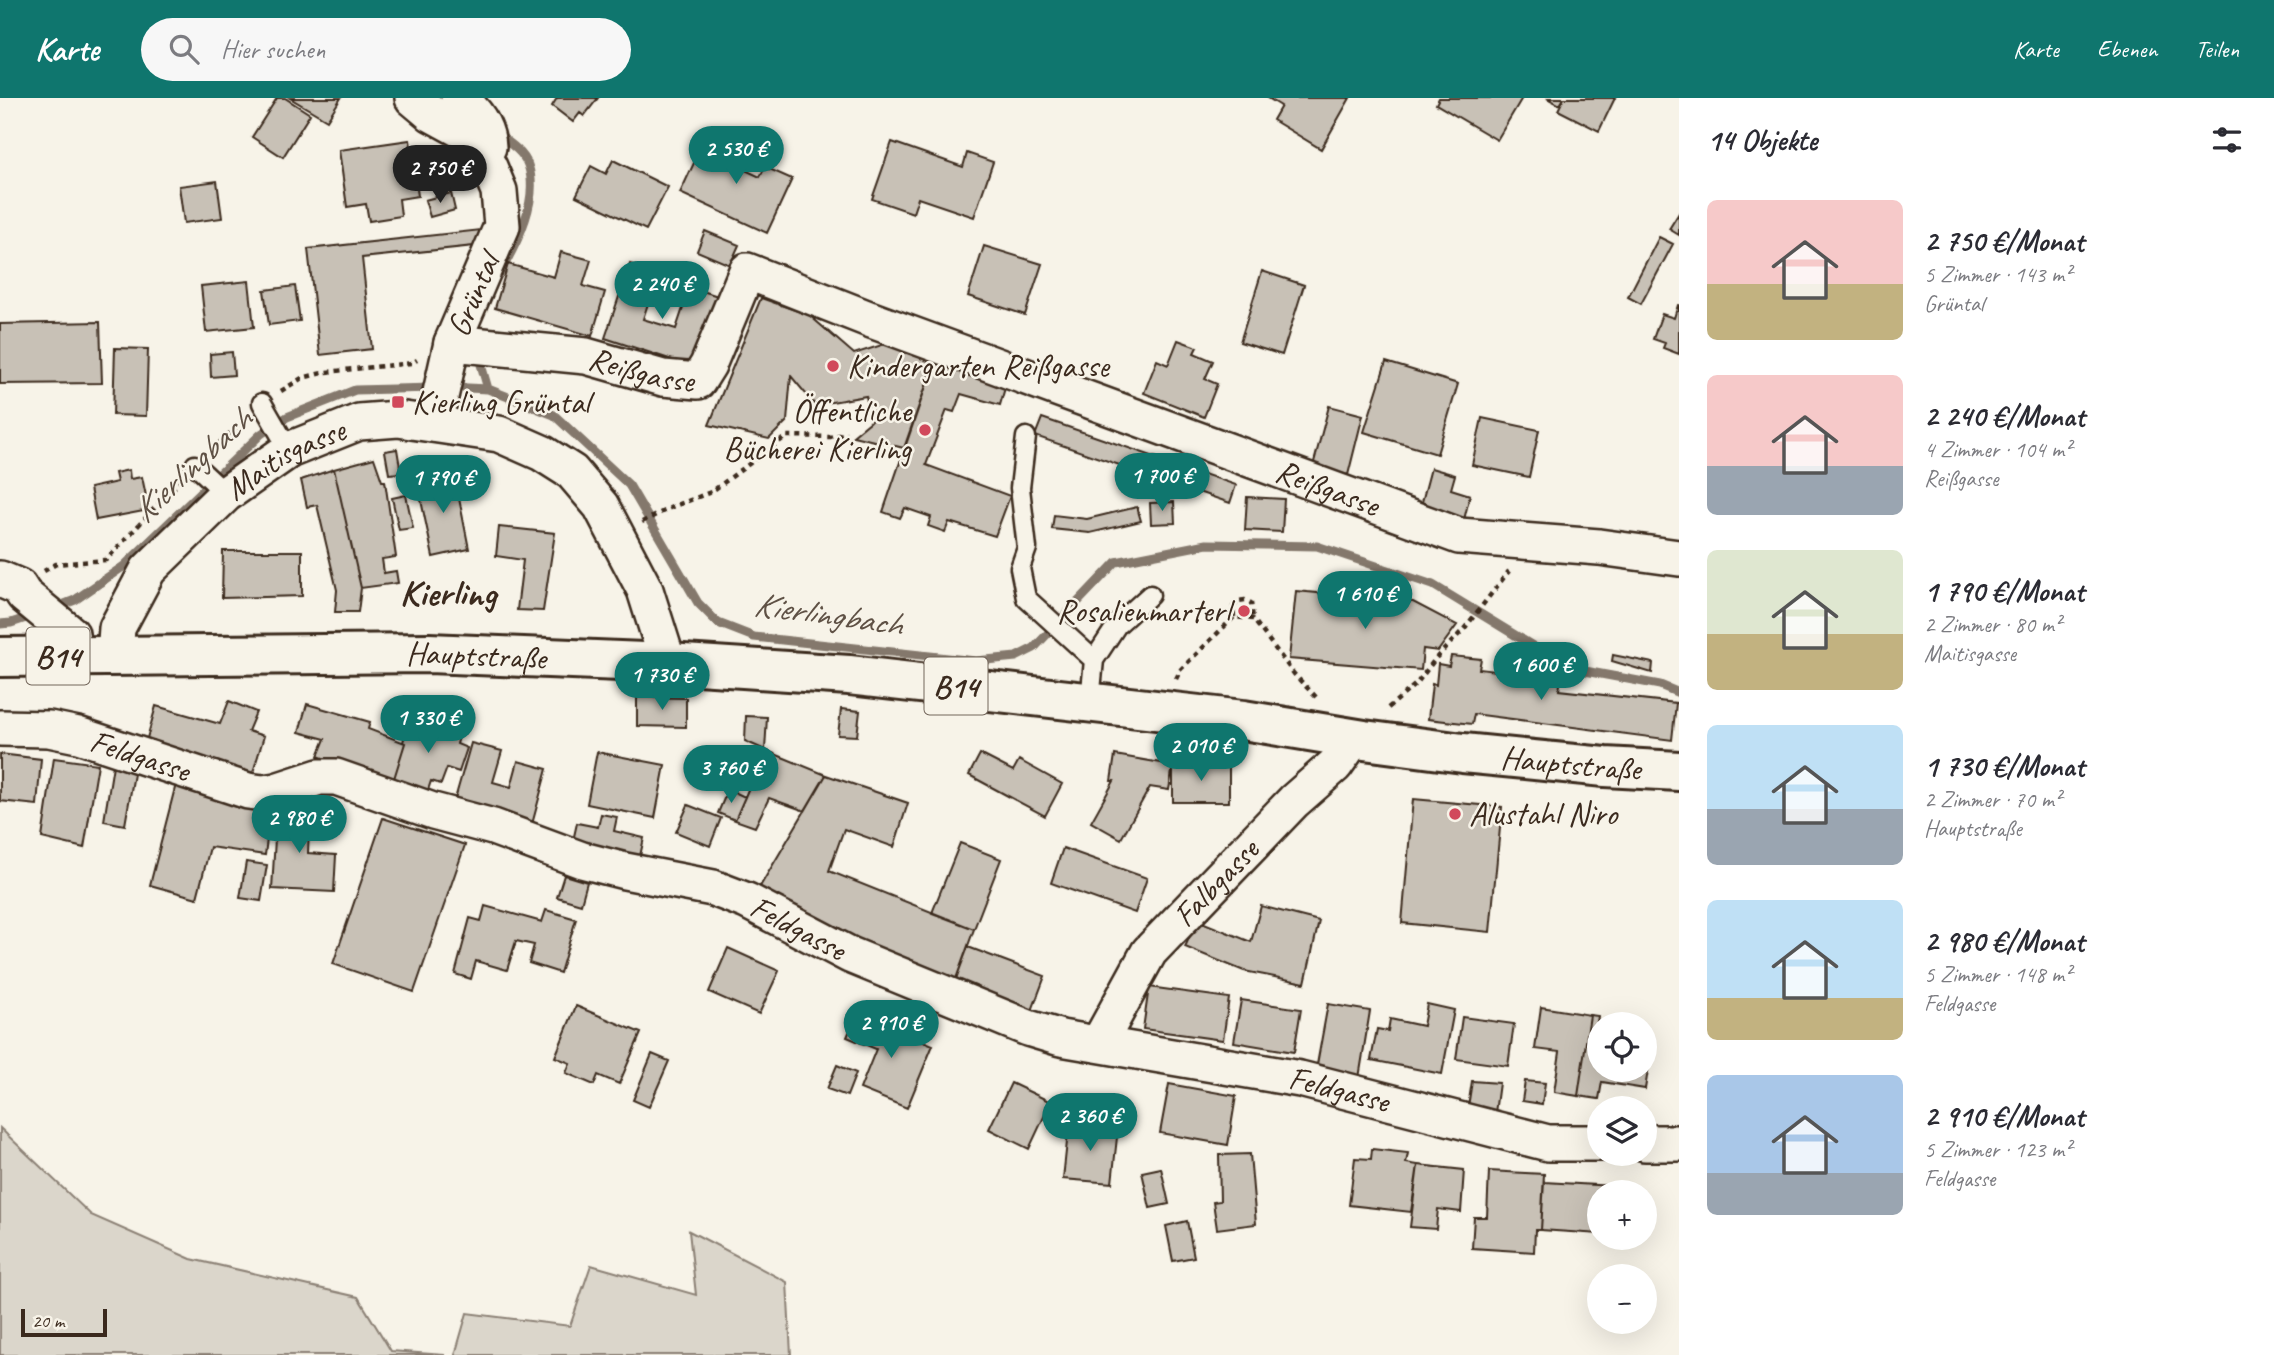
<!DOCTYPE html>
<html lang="de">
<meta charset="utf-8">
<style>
:root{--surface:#fff;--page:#f7f7f7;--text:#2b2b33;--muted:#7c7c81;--accent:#0f766e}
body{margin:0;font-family:Caveat,sans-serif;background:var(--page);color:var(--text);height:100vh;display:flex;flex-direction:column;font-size:26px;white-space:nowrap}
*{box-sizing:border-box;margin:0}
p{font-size:23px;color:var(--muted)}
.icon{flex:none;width:38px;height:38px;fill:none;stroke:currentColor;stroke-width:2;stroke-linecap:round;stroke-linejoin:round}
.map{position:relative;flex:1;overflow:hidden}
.sheet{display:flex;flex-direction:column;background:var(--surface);width:595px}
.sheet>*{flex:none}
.buttons{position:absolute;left:1587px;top:914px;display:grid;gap:14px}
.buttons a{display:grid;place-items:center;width:70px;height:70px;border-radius:50%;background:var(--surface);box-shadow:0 7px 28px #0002;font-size:35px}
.scale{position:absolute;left:21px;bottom:18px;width:86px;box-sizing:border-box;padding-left:7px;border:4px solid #3b2a1e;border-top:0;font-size:19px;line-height:24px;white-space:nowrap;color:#3b2a1e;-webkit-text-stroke:5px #f7f3e8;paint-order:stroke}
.price{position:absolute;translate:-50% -60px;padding:0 16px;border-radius:24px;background:var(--accent);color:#fff;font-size:23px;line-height:46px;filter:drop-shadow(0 2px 4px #0008)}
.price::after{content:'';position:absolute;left:50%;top:42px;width:21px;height:16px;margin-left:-10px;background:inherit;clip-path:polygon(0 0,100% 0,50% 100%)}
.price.active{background:#222;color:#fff}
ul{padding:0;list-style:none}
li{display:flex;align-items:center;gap:21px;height:175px;padding:0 28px}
li span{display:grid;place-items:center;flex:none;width:196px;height:140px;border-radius:10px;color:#555}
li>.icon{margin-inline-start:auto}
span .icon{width:84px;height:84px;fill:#fffc;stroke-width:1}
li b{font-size:30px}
h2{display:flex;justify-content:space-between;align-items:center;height:84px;padding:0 28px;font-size:30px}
header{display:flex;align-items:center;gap:42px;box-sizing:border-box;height:98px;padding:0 35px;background:var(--accent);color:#fff}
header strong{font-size:33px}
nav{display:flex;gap:38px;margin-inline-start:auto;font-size:24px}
.search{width:490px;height:63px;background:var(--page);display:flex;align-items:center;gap:18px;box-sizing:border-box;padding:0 24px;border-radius:38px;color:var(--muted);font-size:26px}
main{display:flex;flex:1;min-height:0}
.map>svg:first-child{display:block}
.green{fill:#dbd6cb;stroke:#8b8074;stroke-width:2}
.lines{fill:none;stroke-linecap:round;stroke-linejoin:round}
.stream{stroke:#84786c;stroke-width:9}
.building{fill:#c8c1b6;stroke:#3b2a1e;stroke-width:2}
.lane-casing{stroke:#3b2a1e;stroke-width:23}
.street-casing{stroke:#3b2a1e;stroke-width:40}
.primary-casing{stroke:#3b2a1e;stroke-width:44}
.path{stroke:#3b2a1e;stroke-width:4.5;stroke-dasharray:5 5;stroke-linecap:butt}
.lane{stroke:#f7f3e8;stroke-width:18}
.street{stroke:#f7f3e8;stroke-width:35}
.primary{stroke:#f7f3e8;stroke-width:38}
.poi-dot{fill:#d1495b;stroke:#f7f3e8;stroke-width:2.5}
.labels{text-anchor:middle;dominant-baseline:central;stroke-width:5;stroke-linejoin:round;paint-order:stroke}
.shield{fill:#f7f3e8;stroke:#73665b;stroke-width:2}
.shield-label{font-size:32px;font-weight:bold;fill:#3b2a1e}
.street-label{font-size:33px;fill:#3b2a1e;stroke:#f7f3e8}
.poi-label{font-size:33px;fill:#3b2a1e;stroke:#f7f3e8;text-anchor:start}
.water-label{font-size:35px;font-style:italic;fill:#5f5145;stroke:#f7f3e8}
.quarter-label{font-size:37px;font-weight:bold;fill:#3b2a1e;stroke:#f7f3e8}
</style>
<header>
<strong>Karte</strong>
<div class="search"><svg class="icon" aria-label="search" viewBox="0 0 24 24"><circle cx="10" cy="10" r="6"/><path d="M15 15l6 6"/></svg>Hier suchen</div>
<nav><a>Karte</a><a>Ebenen</a><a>Teilen</a></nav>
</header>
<main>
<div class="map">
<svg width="1679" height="1257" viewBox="0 0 1679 1257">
<rect width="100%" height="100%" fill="#f7f3e8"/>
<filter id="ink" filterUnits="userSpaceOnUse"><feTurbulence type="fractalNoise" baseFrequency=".0143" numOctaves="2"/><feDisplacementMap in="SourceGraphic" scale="14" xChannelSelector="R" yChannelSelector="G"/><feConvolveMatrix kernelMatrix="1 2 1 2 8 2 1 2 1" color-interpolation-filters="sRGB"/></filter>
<g filter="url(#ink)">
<path class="green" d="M 0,1030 L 91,1117 L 191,1161 L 358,1199 L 391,1253 L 445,1257 L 0,1257 Z
M 689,1133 L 787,1184 L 791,1257 L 455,1257 L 467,1215 L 570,1228 L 591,1167 L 696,1197 Z"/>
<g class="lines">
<path class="stream" d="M 497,36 C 508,44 523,53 528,67 C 540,101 516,148 499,176
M 480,263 L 488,291
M 448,289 L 488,291 L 554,317 L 629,387 L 698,505 L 718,525 L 754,539 L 976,563 L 1016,559 L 1034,550 L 1116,464 L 1207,446 L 1317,448 L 1433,487 L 1569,570 L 1660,587 L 1679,595
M 52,511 L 75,502 L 124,468 L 261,336 L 287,319 L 355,292 L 434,290
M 0,526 L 11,525 L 35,517"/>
</g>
<path class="building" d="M 277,0 L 285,0 L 310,16 L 283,59 L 252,39 Z
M 290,0 L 341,0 L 327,22 Z
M 557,0 L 598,0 L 584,18 L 580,15 L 573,24 L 552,8 Z
M 1268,0 L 1350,0 L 1321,51 L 1273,22 L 1281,8 Z
M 1439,0 L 1522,0 L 1497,42 L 1436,6 Z
M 1547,0 L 1564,0 L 1560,7 Z
M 1564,0 L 1615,0 L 1599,33 L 1558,12 Z
M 719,41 L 751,55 L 743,71 L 760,79 L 765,69 L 792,81 L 767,135 L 680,95 L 700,52 L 711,57 Z
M 410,42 L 418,98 L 399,101 L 401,118 L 369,123 L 366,106 L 347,109 L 339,52 Z
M 892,44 L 963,69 L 967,55 L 993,64 L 974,119 L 918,100 L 913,115 L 872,101 Z
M 613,62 L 668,89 L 646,132 L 576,98 L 591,68 L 606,76 Z
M 217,83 L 222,120 L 184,125 L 179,88 Z
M 451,95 L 455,112 L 430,119 L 425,102 Z
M 1679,115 L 1679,137 L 1669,131 Z
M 481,132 L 483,147 L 362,160 L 372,251 L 320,257 L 308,151 Z
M 705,133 L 739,147 L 730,167 L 697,153 Z
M 1659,139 L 1673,146 L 1641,206 L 1628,199 Z
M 984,148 L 1042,166 L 1025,217 L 968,198 Z
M 561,154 L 591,162 L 583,188 L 605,194 L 592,238 L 495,210 L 508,166 L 554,179 Z
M 630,166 L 658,175 L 643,221 L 676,231 L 690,189 L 721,199 L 697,270 L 605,240 Z
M 1262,173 L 1304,187 L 1282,257 L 1240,244 Z
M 249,183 L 254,229 L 206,234 L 201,188 Z
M 295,188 L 300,223 L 269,227 L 264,192 Z
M 761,200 L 809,217 L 854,256 L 885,246 L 936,259 L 904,350 L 853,338 L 871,323 L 866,298 L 815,307 L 791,278 L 787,323 L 769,341 L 709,327 Z
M 1678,207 L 1679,207 L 1679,256 L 1663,250 L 1665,245 L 1653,241 L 1662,216 L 1674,220 Z
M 100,224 L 102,285 L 0,286 L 0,226 Z
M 1178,242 L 1197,249 L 1194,255 L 1213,263 L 1205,281 L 1217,286 L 1204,319 L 1144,295 L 1157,262 L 1168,267 Z
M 115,250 L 148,251 L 146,318 L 113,317 Z
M 232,254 L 234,277 L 211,279 L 210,256 Z
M 936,259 L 1007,283 L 1000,307 L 961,296 L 954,314 L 947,312 L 926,367 L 1010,398 L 995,438 L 949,424 L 945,434 L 928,428 L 931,419 L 905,410 L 900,420 L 883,414 Z
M 1386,264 L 1458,286 L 1437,356 L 1364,334 Z
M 1329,308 L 1363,317 L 1348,377 L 1313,368 Z
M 1042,320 L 1236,387 L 1230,405 L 1035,338 Z
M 1482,320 L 1539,332 L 1529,379 L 1472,367 Z
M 397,351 L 401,375 L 389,376 L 385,353 Z
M 374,360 L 382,383 L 385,383 L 396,459 L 382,461 L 384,475 L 396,473 L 398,485 L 361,490 L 334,371 Z
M 1431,370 L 1455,377 L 1451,391 L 1470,397 L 1462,430 L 1418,419 Z
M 334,371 L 361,490 L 358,514 L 335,514 L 337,492 L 317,407 L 307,409 L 301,382 Z
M 129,372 L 130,381 L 142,379 L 149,412 L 96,422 L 90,390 L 117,384 L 115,375 Z
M 454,375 L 469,451 L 433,459 L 417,383 Z
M 406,397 L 413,430 L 399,432 L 392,400 Z
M 1247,399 L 1284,401 L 1282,434 L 1245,432 Z
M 1174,404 L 1175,425 L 1151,426 L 1150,405 Z
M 1137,409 L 1141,423 L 1090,435 L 1052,431 L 1054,417 L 1087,421 Z
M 499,429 L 555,435 L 543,513 L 517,512 L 523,462 L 496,458 Z
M 223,453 L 302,453 L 302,498 L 222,500 Z
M 1296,493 L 1413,504 L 1457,527 L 1438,553 L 1423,551 L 1421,572 L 1289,561 Z
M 1613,557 L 1653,565 L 1652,575 L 1612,563 Z
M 1451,558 L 1481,561 L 1479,571 L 1561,581 L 1559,592 L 1676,605 L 1672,642 L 1474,616 L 1472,626 L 1428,621 L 1432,586 L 1436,587 L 1438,566 L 1449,568 Z
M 637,599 L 686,600 L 686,629 L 637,628 Z
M 229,603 L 256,614 L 248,633 L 264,638 L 251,681 L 144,651 L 156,608 L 220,626 Z
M 307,606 L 370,624 L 368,631 L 405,645 L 392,687 L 318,658 L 325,641 L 299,634 Z
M 841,611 L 860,613 L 857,638 L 838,637 Z
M 411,616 L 461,632 L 457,646 L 467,650 L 459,674 L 447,670 L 441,686 L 431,683 L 426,698 L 392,687 L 405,645 L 403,644 Z
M 746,618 L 767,619 L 765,652 L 745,643 Z
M 471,645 L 502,653 L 493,684 L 511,689 L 518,663 L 547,671 L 531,730 L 453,708 Z
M 765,652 L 826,677 L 805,713 L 769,700 L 755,729 L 735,722 Z
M 597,654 L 665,667 L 655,720 L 587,706 Z
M 0,656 L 41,661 L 37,707 L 0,703 Z
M 980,656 L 1013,673 L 1019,662 L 1062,686 L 1045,718 L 969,677 Z
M 1115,657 L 1173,667 L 1169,692 L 1150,689 L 1121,741 L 1091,724 L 1114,683 L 1111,683 Z
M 54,660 L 98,666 L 84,750 L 42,740 Z
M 1229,666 L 1229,704 L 1173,704 L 1173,667 Z
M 113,667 L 135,670 L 125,727 L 104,723 Z
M 826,677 L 908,705 L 894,749 L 844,731 L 829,773 L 974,831 L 953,889 L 755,797 Z
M 176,686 L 271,708 L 265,757 L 210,749 L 197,800 L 150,787 Z
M 728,691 L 745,699 L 735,722 L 718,715 Z
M 1413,701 L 1502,709 L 1490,834 L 1402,825 Z
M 277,707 L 310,708 L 308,755 L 336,757 L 334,794 L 272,791 Z
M 688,707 L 721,720 L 710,748 L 676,734 Z
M 601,716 L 617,719 L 614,733 L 644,740 L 638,767 L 571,752 L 577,725 L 598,729 Z
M 383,720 L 465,747 L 414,894 L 333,866 Z
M 960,745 L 1001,761 L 974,831 L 932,815 Z
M 1063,750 L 1147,780 L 1135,815 L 1051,785 Z
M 246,764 L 267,767 L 261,803 L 240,800 Z
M 564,777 L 587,784 L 581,806 L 557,799 Z
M 485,808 L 542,824 L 546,812 L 576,821 L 560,875 L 529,865 L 534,847 L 516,843 L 507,872 L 476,863 L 471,881 L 455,876 L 470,820 L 481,823 Z
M 1261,808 L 1319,823 L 1305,885 L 1244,873 L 1185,849 L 1197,822 L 1251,844 Z
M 968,849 L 1045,878 L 1030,918 L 953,889 Z
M 728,850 L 779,873 L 759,916 L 709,894 Z
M 1149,889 L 1229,900 L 1223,942 L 1143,931 Z
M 1241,902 L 1301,911 L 1294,954 L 1234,944 Z
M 1328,906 L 1370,913 L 1359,980 L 1316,972 Z
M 1427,906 L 1454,912 L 1442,976 L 1371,962 L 1377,931 L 1388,933 L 1390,921 L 1423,928 Z
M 576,908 L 641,935 L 619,986 L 598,977 L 594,987 L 566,975 L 570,965 L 555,959 Z
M 1541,909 L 1590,917 L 1578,998 L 1554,994 L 1560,954 L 1535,951 Z
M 857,916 L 933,947 L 907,1010 L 860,991 L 876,951 L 847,939 Z
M 1590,917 L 1598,918 L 1595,938 L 1600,939 L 1600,971 L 1645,971 L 1645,946 L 1652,947 L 1645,991 L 1602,984 L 1599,1001 L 1578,998 Z
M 1462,919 L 1514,926 L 1508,968 L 1456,961 Z
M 652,956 L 669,963 L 649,1009 L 633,1002 Z
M 837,967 L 856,975 L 847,998 L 827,991 Z
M 1472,983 L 1499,985 L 1495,1015 L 1468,1009 Z
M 1525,983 L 1545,985 L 1542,1006 L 1522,1003 Z
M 1011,985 L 1051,1004 L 1029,1051 L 989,1031 Z
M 1169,986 L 1236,998 L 1228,1047 L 1160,1035 Z
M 1069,1025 L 1118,1030 L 1112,1085 L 1063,1081 Z
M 1372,1051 L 1408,1055 L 1406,1065 L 1418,1067 L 1411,1114 L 1349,1107 L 1355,1060 L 1371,1061 Z
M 1250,1056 L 1256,1126 L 1217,1131 L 1213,1104 L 1220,1103 L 1219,1057 Z
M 1418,1067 L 1464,1072 L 1461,1114 L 1438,1111 L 1436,1131 L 1410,1129 Z
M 1161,1070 L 1169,1106 L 1150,1110 L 1142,1074 Z
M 1489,1073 L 1544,1076 L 1541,1132 L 1535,1132 L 1534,1154 L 1472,1150 L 1474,1119 L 1487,1119 Z
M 1544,1084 L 1613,1088 L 1613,1094 L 1600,1094 L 1600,1136 L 1541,1132 Z
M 1187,1123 L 1194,1159 L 1173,1163 L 1166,1128 Z"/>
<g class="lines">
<g class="lane-casing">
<path id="lane" d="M 262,305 L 289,352
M 1026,339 L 1020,390 L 1027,450 L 1020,470 L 1026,500 L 1094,562 L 1090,603
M 195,367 L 226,396
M 1094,562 L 1117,527 L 1150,497"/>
</g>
<g class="street-casing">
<g id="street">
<path d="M 413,0 L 432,16 L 465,34 L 489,69 L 499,93 L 502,128 L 452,245 L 434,326"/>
<path d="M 459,0 C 475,13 487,28 488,49"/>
<path id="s1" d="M 452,245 L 586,258 L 663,280 L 698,283 L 708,267 L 747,173 L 869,221 L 1459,438 L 1599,449 L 1679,460"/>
<path d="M 0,481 L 19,489 L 24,497 L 71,536 L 73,558"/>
<path id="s2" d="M 115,557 L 117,530 L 148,472 L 226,396 L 289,352 L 359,324 L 398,321 L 499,336 L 542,355 L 572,374 L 601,408 L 645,492 L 668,565"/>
<path id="s3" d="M 0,630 L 49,631 L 78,637 L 248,693 L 263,695 L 276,693 L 319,679 L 336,679 L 433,713 L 493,729 L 582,762 L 625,773 L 713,790 L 747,803 L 850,857 L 1028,930 L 1061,940 L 1300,981 L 1548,1045 L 1600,1045"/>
<path id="s4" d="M 1099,945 L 1149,854 L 1294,703 L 1335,667 L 1354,640"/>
<path d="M 1645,1045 L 1679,1045"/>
</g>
</g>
<g class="primary-casing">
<g id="primary">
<path id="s5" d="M 0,559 L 429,555 L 668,565 L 849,577 L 1243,622 L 1364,642 L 1463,655 L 1605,669 L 1679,673"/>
</g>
</g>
<path class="path" d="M 281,293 L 302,280 L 326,274 L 412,265 L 417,262
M 212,352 L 247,319
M 642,424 L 672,409 L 711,394 L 787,338 L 830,339 L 847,335
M 44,473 L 56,466 L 106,462 L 181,382
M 1234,519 L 1233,509 L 1238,503 L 1245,502 L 1251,505 L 1253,521
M 1176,581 L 1181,571 L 1234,519 L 1253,521 L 1294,576 L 1316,599
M 1388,610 L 1417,585 L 1436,560 L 1464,531 L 1509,473"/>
<use href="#lane" class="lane"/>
<use href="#street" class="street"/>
<use href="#primary" class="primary"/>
</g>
</g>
<g class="poi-dot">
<circle cx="833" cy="268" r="7"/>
<rect x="391" y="297" width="14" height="14" rx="3.5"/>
<circle cx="925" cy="332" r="7"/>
<circle cx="1244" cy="513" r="7"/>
<circle cx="1455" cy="716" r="7"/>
</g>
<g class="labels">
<g class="shield">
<rect x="26.5" y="529.5" width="63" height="57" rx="5"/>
<rect x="924.5" y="559.5" width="63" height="57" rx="5"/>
</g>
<g class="shield-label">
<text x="58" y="558">B14</text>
<text x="956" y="588">B14</text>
</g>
<g class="street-label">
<text transform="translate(473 197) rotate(-67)">Grüntal</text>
<text stroke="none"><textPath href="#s1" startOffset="192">Reißgasse</textPath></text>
<text stroke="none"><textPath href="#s2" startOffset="271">Maitisgasse</textPath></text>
<text stroke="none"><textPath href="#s1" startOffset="990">Reißgasse</textPath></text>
<text stroke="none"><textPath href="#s5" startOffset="476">Hauptstraße</textPath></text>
<text stroke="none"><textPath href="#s3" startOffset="144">Feldgasse</textPath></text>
<text stroke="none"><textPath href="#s5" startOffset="1577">Hauptstraße</textPath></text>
<text stroke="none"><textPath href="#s4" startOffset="200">Falbgasse</textPath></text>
<text stroke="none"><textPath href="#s3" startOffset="836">Feldgasse</textPath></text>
<text stroke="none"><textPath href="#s3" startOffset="1404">Feldgasse</textPath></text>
</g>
<g class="poi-label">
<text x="847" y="268">Kindergarten Reißgasse</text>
<text x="412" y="304">Kierling Grüntal</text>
<text x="911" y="313" text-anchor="end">Öffentliche<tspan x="911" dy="38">Bücherei Kierling</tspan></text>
<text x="1230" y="513" text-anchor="end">Rosalienmarterl</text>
<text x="1469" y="716">Alustahl Niro</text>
</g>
<g class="water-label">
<text transform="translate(192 367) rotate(-43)">Kierlingbach</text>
<text transform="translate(828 516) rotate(8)">Kierlingbach</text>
</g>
<g class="quarter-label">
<text x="448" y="494">Kierling</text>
</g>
</g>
</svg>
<div class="buttons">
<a><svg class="icon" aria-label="locate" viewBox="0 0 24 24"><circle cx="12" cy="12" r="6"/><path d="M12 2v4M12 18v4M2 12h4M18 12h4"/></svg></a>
<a><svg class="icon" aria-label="layers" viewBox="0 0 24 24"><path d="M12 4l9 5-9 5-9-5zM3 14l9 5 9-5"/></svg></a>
<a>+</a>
<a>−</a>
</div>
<div class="scale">20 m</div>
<b class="price" style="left:736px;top:88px">2 530 €</b>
<b class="price active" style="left:440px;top:107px">2 750 €</b>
<b class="price" style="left:662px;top:223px">2 240 €</b>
<b class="price" style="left:1162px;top:415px">1 700 €</b>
<b class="price" style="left:443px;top:417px">1 790 €</b>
<b class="price" style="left:1365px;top:533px">1 610 €</b>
<b class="price" style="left:1541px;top:604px">1 600 €</b>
<b class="price" style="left:662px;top:614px">1 730 €</b>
<b class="price" style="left:428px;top:657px">1 330 €</b>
<b class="price" style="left:1201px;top:685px">2 010 €</b>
<b class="price" style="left:731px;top:707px">3 760 €</b>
<b class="price" style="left:299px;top:757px">2 980 €</b>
<b class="price" style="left:891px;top:962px">2 910 €</b>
<b class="price" style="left:1090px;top:1055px">2 360 €</b>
</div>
<section class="sheet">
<h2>14 Objekte<svg class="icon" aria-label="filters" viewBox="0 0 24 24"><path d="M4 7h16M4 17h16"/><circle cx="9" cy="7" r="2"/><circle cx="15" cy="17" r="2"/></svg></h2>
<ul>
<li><span style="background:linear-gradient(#f6c9c9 60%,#c2b280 0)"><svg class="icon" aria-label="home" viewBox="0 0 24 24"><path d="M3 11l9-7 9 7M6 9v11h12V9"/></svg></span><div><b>2 750 €/Monat</b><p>5 Zimmer · 143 m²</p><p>Grüntal</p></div></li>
<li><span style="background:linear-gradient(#f6c9c9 65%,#9aa5b1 0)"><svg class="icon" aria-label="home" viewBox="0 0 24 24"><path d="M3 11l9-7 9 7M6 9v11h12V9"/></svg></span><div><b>2 240 €/Monat</b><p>4 Zimmer · 104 m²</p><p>Reißgasse</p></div></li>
<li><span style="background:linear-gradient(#dfe7d0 60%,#c2b280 0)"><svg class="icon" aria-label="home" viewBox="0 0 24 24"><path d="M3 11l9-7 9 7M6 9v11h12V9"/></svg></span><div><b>1 790 €/Monat</b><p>2 Zimmer · 80 m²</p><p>Maitisgasse</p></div></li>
<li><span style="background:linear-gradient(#bfe0f5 60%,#9aa5b1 0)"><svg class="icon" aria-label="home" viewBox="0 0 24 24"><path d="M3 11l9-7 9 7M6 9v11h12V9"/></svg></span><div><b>1 730 €/Monat</b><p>2 Zimmer · 70 m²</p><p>Hauptstraße</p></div></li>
<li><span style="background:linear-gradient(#bfe0f5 70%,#c2b280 0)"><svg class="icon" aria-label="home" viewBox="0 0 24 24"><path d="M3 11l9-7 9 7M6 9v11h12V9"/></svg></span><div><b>2 980 €/Monat</b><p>5 Zimmer · 148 m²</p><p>Feldgasse</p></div></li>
<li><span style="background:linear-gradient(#a9c7e8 70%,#9aa5b1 0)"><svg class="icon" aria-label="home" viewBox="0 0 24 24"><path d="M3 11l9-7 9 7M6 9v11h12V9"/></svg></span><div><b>2 910 €/Monat</b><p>5 Zimmer · 123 m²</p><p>Feldgasse</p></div></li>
</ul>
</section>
</main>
